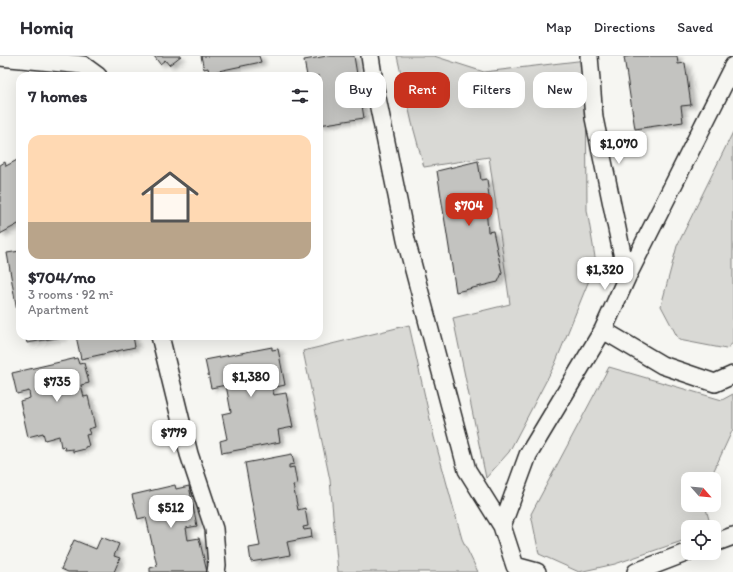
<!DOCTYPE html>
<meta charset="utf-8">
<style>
:root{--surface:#fff;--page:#f7f7f7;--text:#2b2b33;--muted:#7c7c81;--line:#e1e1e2;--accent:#c8321e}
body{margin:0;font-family:Itim,sans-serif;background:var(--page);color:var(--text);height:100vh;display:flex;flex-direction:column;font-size:15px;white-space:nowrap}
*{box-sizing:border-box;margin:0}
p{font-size:13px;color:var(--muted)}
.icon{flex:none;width:22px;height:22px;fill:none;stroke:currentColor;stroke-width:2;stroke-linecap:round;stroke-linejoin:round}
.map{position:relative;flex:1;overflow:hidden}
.drawer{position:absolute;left:16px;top:16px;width:307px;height:268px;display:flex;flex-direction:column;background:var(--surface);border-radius:12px;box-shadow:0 4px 16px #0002}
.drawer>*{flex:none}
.hud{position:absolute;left:335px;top:16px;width:338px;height:36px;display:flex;gap:8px}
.needle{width:26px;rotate:117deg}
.fabs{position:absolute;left:681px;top:416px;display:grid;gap:8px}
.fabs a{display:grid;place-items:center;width:40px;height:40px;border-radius:8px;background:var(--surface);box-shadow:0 4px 16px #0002;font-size:20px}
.price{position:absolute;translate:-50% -34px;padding:0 9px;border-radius:8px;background:#fff;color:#222;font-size:13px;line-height:26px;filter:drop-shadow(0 1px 2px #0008)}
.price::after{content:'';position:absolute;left:50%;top:24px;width:12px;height:9px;margin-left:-6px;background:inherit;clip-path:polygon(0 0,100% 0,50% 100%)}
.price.active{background:var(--accent);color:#fff}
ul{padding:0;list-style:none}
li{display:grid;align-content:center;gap:8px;height:212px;padding:0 12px}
li span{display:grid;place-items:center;height:124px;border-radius:12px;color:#555}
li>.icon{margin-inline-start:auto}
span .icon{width:72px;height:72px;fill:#fffc;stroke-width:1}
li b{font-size:17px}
h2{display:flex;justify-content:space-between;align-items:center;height:48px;padding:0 12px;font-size:17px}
.tag{padding:0 14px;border-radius:12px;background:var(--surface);box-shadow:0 4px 16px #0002;font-size:14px;line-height:36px}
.tag.active{background:var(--accent);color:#fff}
header{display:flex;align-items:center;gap:24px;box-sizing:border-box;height:56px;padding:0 20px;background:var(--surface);border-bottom:1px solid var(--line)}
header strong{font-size:19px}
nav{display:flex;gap:22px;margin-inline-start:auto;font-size:14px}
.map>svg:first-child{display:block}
.green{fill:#d9d9d5;stroke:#828280}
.building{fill:#c3c3c0;stroke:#2b2b2b;filter:url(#shadow)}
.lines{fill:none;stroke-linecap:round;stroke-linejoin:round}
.minor-casing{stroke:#2b2b2b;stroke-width:20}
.minor{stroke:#f6f6f2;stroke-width:17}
</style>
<header>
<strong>Homiq</strong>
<nav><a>Map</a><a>Directions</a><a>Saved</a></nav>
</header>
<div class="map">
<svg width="733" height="516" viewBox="0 0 733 516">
<defs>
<filter id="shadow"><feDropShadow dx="4.5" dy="2.5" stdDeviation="2" flood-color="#0004"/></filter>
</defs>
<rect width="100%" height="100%" fill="#f6f6f2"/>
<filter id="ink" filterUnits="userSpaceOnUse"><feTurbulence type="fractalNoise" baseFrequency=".025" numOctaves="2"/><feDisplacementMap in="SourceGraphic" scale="8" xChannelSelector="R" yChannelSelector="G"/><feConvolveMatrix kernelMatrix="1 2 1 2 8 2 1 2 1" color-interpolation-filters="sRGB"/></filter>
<g filter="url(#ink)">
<path class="green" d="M 397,0 L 434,0 L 484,16 L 586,4 L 587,154 L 596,207 L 555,308 L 509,396 L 486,422 L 453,262 L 510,248 L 489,101 L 424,111 L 412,67 Z
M 733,76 L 733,287 L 726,293 L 679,284 L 661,250 L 677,190 Z
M 409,269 L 434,381 L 462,483 L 478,516 L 338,516 L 330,424 L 303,295 Z
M 609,311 L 722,344 L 733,338 L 733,373 L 710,423 L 688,423 L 688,449 L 705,449 L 711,471 L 688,471 L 688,483 L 615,508 L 579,516 L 539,498 L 531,458 Z"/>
<path class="building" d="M 154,0 L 181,0 L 169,9 L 165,4 L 160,8 Z
M 201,0 L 259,0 L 261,6 L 209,17 L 208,12 L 204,13 Z
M 327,0 L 354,0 L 364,62 L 319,69 L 319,20 L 307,20 L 304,4 Z
M 633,0 L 677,0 L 678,8 L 685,7 L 691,49 L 681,50 L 683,66 L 635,73 L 624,1 Z
M 19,103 L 20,167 L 0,178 L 0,109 L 5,106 L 6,110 Z
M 478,105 L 481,124 L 487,123 L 490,150 L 486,152 L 488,176 L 493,175 L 502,217 L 498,226 L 456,236 L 437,115 Z
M 20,195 L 20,266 L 19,267 L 7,197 Z
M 25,280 L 63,280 L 63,281 L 27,287 Z
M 76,280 L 133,280 L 135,291 L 81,303 Z
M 272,291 L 272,294 L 278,293 L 285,329 L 272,332 L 274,339 L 286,337 L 293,371 L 278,374 L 280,386 L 222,397 L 220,385 L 227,383 L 222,358 L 231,356 L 226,329 L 211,332 L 205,304 Z
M 77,302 L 79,308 L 84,307 L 89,327 L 81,329 L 84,341 L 88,340 L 95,371 L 88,373 L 90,378 L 86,379 L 89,390 L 85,391 L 85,393 L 73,396 L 73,393 L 65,394 L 64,390 L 61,391 L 59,380 L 45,384 L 43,377 L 28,381 L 20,345 L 30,342 L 29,335 L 17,338 L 12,317 Z
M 292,398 L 294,408 L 289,409 L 289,412 L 294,411 L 297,428 L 293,429 L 298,454 L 305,452 L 308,470 L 303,471 L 304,474 L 311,473 L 312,481 L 287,486 L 290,499 L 251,506 L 249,492 L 260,490 L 245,407 Z
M 175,429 L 176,433 L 189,430 L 197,470 L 186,472 L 188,484 L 199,482 L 207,516 L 150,516 L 150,512 L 157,510 L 146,461 L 138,463 L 132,439 Z
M 101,481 L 119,488 L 114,500 L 120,502 L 114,516 L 68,516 L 61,513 L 74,484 L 96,493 Z"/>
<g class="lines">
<g class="minor-casing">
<path id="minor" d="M 370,0 L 375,32 L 406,184 L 467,414 L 502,470 L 515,510 L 537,516
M 589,0 L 594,62 L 627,221
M 0,1 L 83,9 L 98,20
M 603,274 L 662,309 L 715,327 L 733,319
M 160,280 L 189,398 L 214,473 L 217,509 L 216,516
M 502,470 L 528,399 L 603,274 L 627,221 L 733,10
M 714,487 L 733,480
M 636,516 L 688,496"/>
</g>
<use href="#minor" class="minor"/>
</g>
</g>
</svg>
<div class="fabs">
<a><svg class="needle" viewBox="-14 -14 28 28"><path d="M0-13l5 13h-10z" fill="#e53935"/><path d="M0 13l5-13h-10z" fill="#7c7c81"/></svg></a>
<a><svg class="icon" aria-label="locate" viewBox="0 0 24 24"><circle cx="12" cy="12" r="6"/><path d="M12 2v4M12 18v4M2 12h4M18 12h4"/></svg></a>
</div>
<b class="price" style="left:619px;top:109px">$1,070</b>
<b class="price active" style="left:469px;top:171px">$704</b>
<b class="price" style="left:605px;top:235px">$1,320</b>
<b class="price" style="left:251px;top:342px">$1,380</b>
<b class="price" style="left:57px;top:347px">$735</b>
<b class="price" style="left:174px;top:398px">$779</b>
<b class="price" style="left:171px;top:473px">$512</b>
<div class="hud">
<a class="tag">Buy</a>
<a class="tag active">Rent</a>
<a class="tag">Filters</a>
<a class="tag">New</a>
</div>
<section class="drawer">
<h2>7 homes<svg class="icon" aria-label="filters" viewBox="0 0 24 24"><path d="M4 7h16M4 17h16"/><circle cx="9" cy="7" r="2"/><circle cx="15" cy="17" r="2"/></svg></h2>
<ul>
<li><span style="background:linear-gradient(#ffd9b3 70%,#b9a48a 0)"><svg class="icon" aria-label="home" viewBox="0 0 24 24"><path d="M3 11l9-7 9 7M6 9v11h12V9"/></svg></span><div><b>$704/mo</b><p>3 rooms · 92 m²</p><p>Apartment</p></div></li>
</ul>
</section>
</div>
